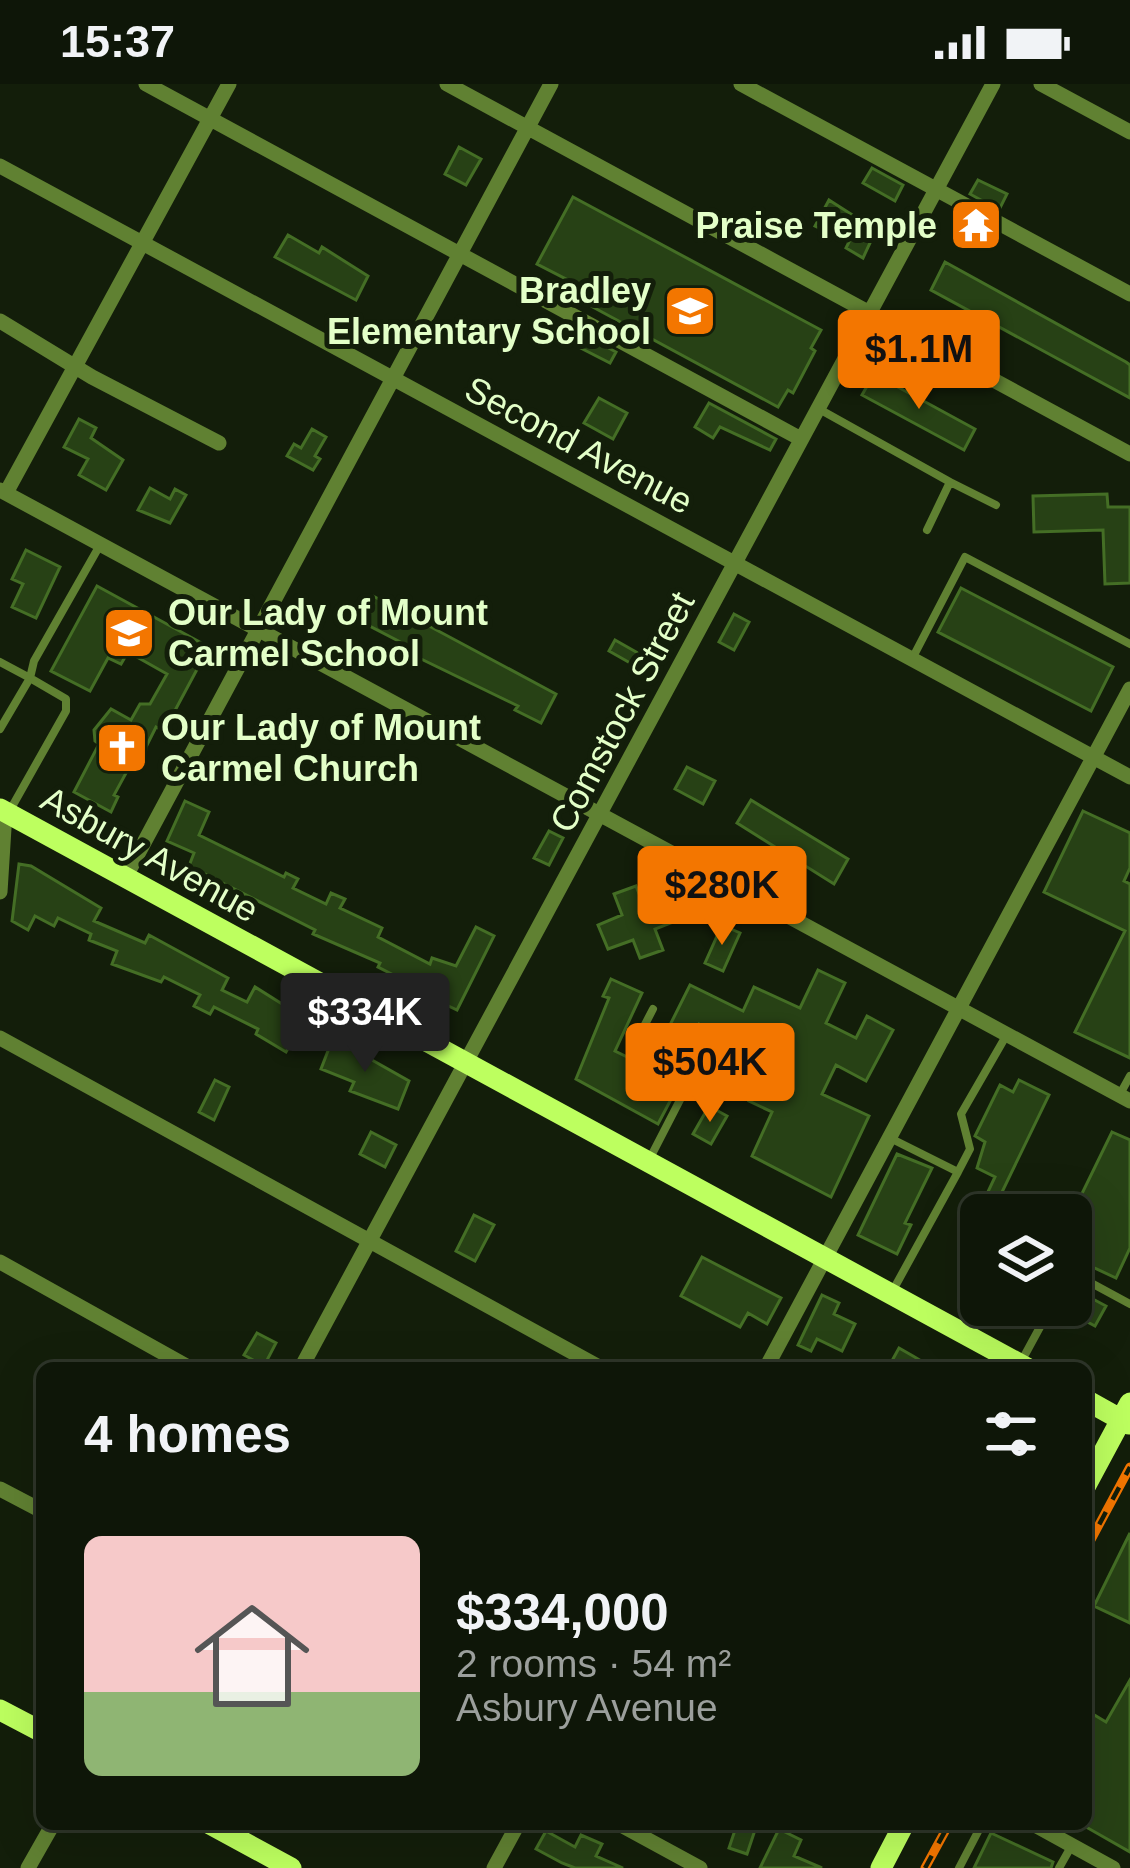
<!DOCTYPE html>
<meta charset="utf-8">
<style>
:root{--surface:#0e1608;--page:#1c2316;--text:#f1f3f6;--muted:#9b9f9c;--line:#2e3529;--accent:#f37600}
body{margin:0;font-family:Arial,sans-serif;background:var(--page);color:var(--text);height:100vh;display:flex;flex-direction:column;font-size:45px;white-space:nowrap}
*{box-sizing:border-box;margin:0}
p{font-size:39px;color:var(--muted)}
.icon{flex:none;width:66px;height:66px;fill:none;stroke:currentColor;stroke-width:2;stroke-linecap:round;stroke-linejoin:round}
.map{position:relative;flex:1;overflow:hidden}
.side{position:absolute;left:36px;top:1278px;width:1056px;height:468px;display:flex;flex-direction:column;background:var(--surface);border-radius:18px;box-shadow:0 12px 48px #0002,0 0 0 3px var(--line)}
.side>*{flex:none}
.tools{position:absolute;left:960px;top:1110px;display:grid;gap:24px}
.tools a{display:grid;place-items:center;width:132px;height:132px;border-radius:18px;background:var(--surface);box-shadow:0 12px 48px #0002,0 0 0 3px var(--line);font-size:60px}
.price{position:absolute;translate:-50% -102px;padding:0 27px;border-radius:12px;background:var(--accent);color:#111;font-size:39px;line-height:78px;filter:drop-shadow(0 3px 6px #0008)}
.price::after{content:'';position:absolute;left:50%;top:72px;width:36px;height:27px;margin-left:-18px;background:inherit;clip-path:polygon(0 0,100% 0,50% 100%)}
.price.selected{background:#222;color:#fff}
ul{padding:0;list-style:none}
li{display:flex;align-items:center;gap:36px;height:300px;padding:0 48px}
li span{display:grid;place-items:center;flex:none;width:336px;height:240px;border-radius:18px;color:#555}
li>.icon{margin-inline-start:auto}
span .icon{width:144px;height:144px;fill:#fffc;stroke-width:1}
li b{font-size:51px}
h2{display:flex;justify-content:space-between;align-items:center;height:144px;padding:0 48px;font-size:51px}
.status{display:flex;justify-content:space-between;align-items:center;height:84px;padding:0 60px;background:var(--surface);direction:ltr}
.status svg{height:33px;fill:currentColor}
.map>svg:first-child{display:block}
.building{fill:#274115;stroke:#446e25;stroke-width:3}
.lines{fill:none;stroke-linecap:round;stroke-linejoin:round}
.lane{stroke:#608132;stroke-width:8}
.street{stroke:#608132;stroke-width:15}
.secondary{stroke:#bdff5f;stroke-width:21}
.rail-casing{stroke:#f37600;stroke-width:9}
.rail{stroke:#131e0a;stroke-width:4.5;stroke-dasharray:14;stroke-linecap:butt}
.labels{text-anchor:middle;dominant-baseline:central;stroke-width:10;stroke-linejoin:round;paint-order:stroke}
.poi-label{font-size:36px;font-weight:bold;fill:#e3ffc8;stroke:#131e0a;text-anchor:end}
.street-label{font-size:36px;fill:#e3ffc8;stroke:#131e0a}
</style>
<div class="status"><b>15:37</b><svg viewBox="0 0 49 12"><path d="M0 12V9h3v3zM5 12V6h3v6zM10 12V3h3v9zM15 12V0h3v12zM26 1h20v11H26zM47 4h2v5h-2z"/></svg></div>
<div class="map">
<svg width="1130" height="1784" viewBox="0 0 1130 1784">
<rect width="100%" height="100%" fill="#131e0a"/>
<path class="building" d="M 459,63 L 481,75 L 466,101 L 445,90 Z
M 872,84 L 903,101 L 895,117 L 863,99 Z
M 978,96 L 1007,110 L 999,126 L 970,110 Z
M 573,113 L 821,246 L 811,264 L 815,267 L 793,309 L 788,306 L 778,323 L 589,221 L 595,210 L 537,180 Z
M 829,116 L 876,146 L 863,174 L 846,164 L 849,158 L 815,142 Z
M 288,151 L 319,169 L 322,163 L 368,192 L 356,216 L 275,173 Z
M 945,178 L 1126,278 L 1130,281 L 1130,314 L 931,206 Z
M 566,241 L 616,268 L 610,279 L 559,253 Z
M 874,290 L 975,345 L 964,366 L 862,311 Z
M 599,314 L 627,329 L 613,355 L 584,339 Z
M 709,319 L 776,355 L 770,366 L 720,343 L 713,354 L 695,343 Z
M 79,335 L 96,344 L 91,354 L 123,376 L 106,406 L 79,391 L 88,375 L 64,363 Z
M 312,345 L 326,353 L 315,372 L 320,375 L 313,386 L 287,372 L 294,360 L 301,364 Z
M 150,404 L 170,415 L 175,405 L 186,411 L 170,439 L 138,426 Z
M 1107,410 L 1108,423 L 1130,423 L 1130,499 L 1105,500 L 1103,446 L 1034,448 L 1033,412 Z
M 26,466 L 60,483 L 36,534 L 12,523 L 23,500 L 12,495 Z
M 97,502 L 209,563 L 164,647 L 156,643 L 146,663 L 145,673 L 132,678 L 114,711 L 118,713 L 111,728 L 74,708 L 99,660 L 95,657 L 94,646 L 111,625 L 131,636 L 140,620 L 150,620 L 167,590 L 128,568 L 121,580 L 108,574 L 90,607 L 51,587 Z
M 961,504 L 1113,583 L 1091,627 L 938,548 Z
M 373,512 L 556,610 L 541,639 L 515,626 L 518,622 L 417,573 L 405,566 L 408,562 L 360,537 Z
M 734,530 L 749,538 L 734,566 L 719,558 Z
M 615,556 L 645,573 L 639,584 L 609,567 Z
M 687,683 L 715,697 L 703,720 L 675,705 Z
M 751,716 L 848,775 L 834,800 L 737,739 Z
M 185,717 L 209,728 L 199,751 L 284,793 L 286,789 L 298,795 L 293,804 L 326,820 L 331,809 L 345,815 L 340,824 L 382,844 L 378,853 L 430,880 L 432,874 L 456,882 L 476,843 L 494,852 L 457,926 L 438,917 L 440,914 L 412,904 L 413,901 L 378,883 L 380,879 L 313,850 L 315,846 L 189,782 L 194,769 L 167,757 Z
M 1083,727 L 1130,749 L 1130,784 L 1124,797 L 1130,800 L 1130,974 L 1075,948 L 1125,847 L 1044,808 Z
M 549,747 L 563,754 L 549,781 L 534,774 Z
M 19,780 L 31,782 L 101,824 L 94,837 L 145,859 L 149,851 L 228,894 L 222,906 L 247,918 L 255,903 L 306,935 L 286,968 L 256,950 L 258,945 L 214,923 L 210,930 L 194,922 L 200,911 L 164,893 L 161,898 L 112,880 L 117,867 L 89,856 L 91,850 L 58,834 L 54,842 L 35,832 L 28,846 L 12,837 Z
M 636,802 L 643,820 L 671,810 L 681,835 L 655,845 L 663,866 L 640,874 L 633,856 L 608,865 L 598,841 L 622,831 L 614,810 Z
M 722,841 L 740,849 L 723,887 L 705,879 Z
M 818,886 L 845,899 L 826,939 L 856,954 L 867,932 L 893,946 L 866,997 L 836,981 L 822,1010 L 869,1032 L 831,1113 L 752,1072 L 772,1028 L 749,1017 L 763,988 L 751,983 L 757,972 L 699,940 L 685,967 L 663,955 L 690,901 L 743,927 L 754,903 L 800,924 Z
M 611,895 L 642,909 L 615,967 L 646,982 L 652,970 L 678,982 L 667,978 L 659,993 L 677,1004 L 658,1040 L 576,995 L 609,914 L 603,912 Z
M 333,954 L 409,997 L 398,1025 L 350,1007 L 354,998 L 321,985 Z
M 215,996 L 229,1003 L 214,1036 L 199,1028 Z
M 1019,996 L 1049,1011 L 1002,1108 L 1051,1131 L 977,1131 L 995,1093 L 977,1084 L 985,1058 L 975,1052 L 1000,1001 L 1013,1008 Z
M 709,1022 L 727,1032 L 711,1060 L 693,1050 Z
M 371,1048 L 396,1061 L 385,1083 L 360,1070 Z
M 1112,1048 L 1130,1056 L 1130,1164 L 1116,1194 L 1071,1173 L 1071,1132 Z
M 897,1070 L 932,1084 L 905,1139 L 911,1141 L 897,1170 L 858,1151 Z
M 474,1131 L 494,1141 L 475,1177 L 456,1167 Z
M 702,1173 L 781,1214 L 767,1240 L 748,1229 L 740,1243 L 681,1212 Z
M 1076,1206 L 1106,1222 L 1095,1242 L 1065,1226 Z
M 822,1211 L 839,1219 L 834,1230 L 855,1240 L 842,1267 L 817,1255 L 811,1267 L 798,1261 Z
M 257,1249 L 276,1259 L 264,1282 L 244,1271 Z
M 899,1264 L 913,1272 L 933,1284 L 888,1284 Z
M 1130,1449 L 1130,1539 L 1094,1522 Z
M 1130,1596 L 1130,1768 L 1086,1743 L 1086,1626 L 1106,1638 Z
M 737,1740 L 757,1740 L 747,1770 L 729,1764 Z
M 779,1745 L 801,1756 L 794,1772 L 822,1784 L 760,1784 Z
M 546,1747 L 575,1763 L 581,1751 L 602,1760 L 596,1772 L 623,1784 L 575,1784 L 562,1779 L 536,1765 Z
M 991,1749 L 1053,1778 L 1051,1784 L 974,1784 Z"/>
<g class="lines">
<path class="lane" d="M 819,325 L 950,398 L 927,446
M 950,398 L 996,421
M 912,575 L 965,473 L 1130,560
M 0,578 L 30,594 L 0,645
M 9,728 L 66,627 L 66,615 L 30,594 L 34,577 L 100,461
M 697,983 L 708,960
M 1119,1012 L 1130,992
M 888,1053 L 958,1088 L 970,1065 L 961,1030 L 1006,952
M 648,1078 L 697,983 L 639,952 L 653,925
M 1071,1195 L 1082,1194 L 1130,1220
M 892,1208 L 958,1088
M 1021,1278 L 1052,1221
M 959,1784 L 982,1740
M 1059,1784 L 1072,1761"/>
<path class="street" d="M 146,0 L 801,355
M 447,0 L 1130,370
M 741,0 L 1130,210
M 1041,0 L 1130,48
M 0,82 L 1130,693
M 0,237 L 92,293 L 219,359
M 0,406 L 1130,1017
M 6,409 L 229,0
M 0,729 L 5,728 L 0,808
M 125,794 L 551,0
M 0,954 L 601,1284
M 0,1178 L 190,1284
M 301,1284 L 993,0
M 766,1284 L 1130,605
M 0,1405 L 42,1427
M 619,1740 L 700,1784
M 1033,1740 L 1113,1784
M 28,1784 L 53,1740
M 494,1784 L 518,1740"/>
<path class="secondary" d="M 0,725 L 1027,1284
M 1086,1316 L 1129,1340
M 1086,1401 L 1130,1319
M 0,1626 L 42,1648
M 210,1740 L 291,1784
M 881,1784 L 904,1740"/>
<g class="rail-casing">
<path id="rail" d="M 1086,1465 L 1130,1383
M 925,1784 L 949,1740"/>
</g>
<use href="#rail" class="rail"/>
</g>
<defs>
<g id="temple-square" transform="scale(2.7)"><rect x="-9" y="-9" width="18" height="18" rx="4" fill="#f37600" stroke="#131e0a"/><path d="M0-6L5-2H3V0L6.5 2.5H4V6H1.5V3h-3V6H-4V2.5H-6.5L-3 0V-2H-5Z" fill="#fff"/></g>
<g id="school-square" transform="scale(2.7)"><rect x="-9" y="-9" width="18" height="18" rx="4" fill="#f37600" stroke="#131e0a"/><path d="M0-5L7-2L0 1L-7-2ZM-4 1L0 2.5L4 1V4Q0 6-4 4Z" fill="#fff"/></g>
<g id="church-square" transform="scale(2.7)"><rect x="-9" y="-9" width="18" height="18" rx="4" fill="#f37600" stroke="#131e0a"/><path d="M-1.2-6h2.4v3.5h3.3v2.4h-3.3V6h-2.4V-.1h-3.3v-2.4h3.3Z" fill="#fff"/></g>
</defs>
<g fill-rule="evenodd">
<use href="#temple-square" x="976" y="141"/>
<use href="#school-square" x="690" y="227"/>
<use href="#school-square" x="129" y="549"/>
<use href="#church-square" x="122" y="664"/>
</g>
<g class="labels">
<g class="poi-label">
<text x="937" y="141">Praise Temple</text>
<text x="651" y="206">Bradley<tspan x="651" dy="41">Elementary School</tspan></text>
<text x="168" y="528" text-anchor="start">Our Lady of Mount<tspan x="168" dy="41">Carmel School</tspan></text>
<text x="161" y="643" text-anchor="start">Our Lady of Mount<tspan x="161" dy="41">Carmel Church</tspan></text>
</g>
<g class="street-label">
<text transform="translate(579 361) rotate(28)">Second Avenue</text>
<text transform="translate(622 628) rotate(-62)">Comstock Street</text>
<text transform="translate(150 770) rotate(29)">Asbury Avenue</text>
</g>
</g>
</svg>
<div class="tools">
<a><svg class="icon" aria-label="layers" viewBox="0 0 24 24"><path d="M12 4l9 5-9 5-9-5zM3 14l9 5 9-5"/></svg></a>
</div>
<b class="price" style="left:919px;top:328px">$1.1M</b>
<b class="price" style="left:722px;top:864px">$280K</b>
<b class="price selected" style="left:365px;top:991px">$334K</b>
<b class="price" style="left:710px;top:1041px">$504K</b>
<section class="side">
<h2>4 homes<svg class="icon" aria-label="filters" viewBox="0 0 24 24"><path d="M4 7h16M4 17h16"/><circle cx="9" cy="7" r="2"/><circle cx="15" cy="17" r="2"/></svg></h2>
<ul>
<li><span style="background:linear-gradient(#f6c9c9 65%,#8fb573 0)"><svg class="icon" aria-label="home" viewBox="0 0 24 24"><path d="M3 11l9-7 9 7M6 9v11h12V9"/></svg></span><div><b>$334,000</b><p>2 rooms · 54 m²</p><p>Asbury Avenue</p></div></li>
</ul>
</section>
</div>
